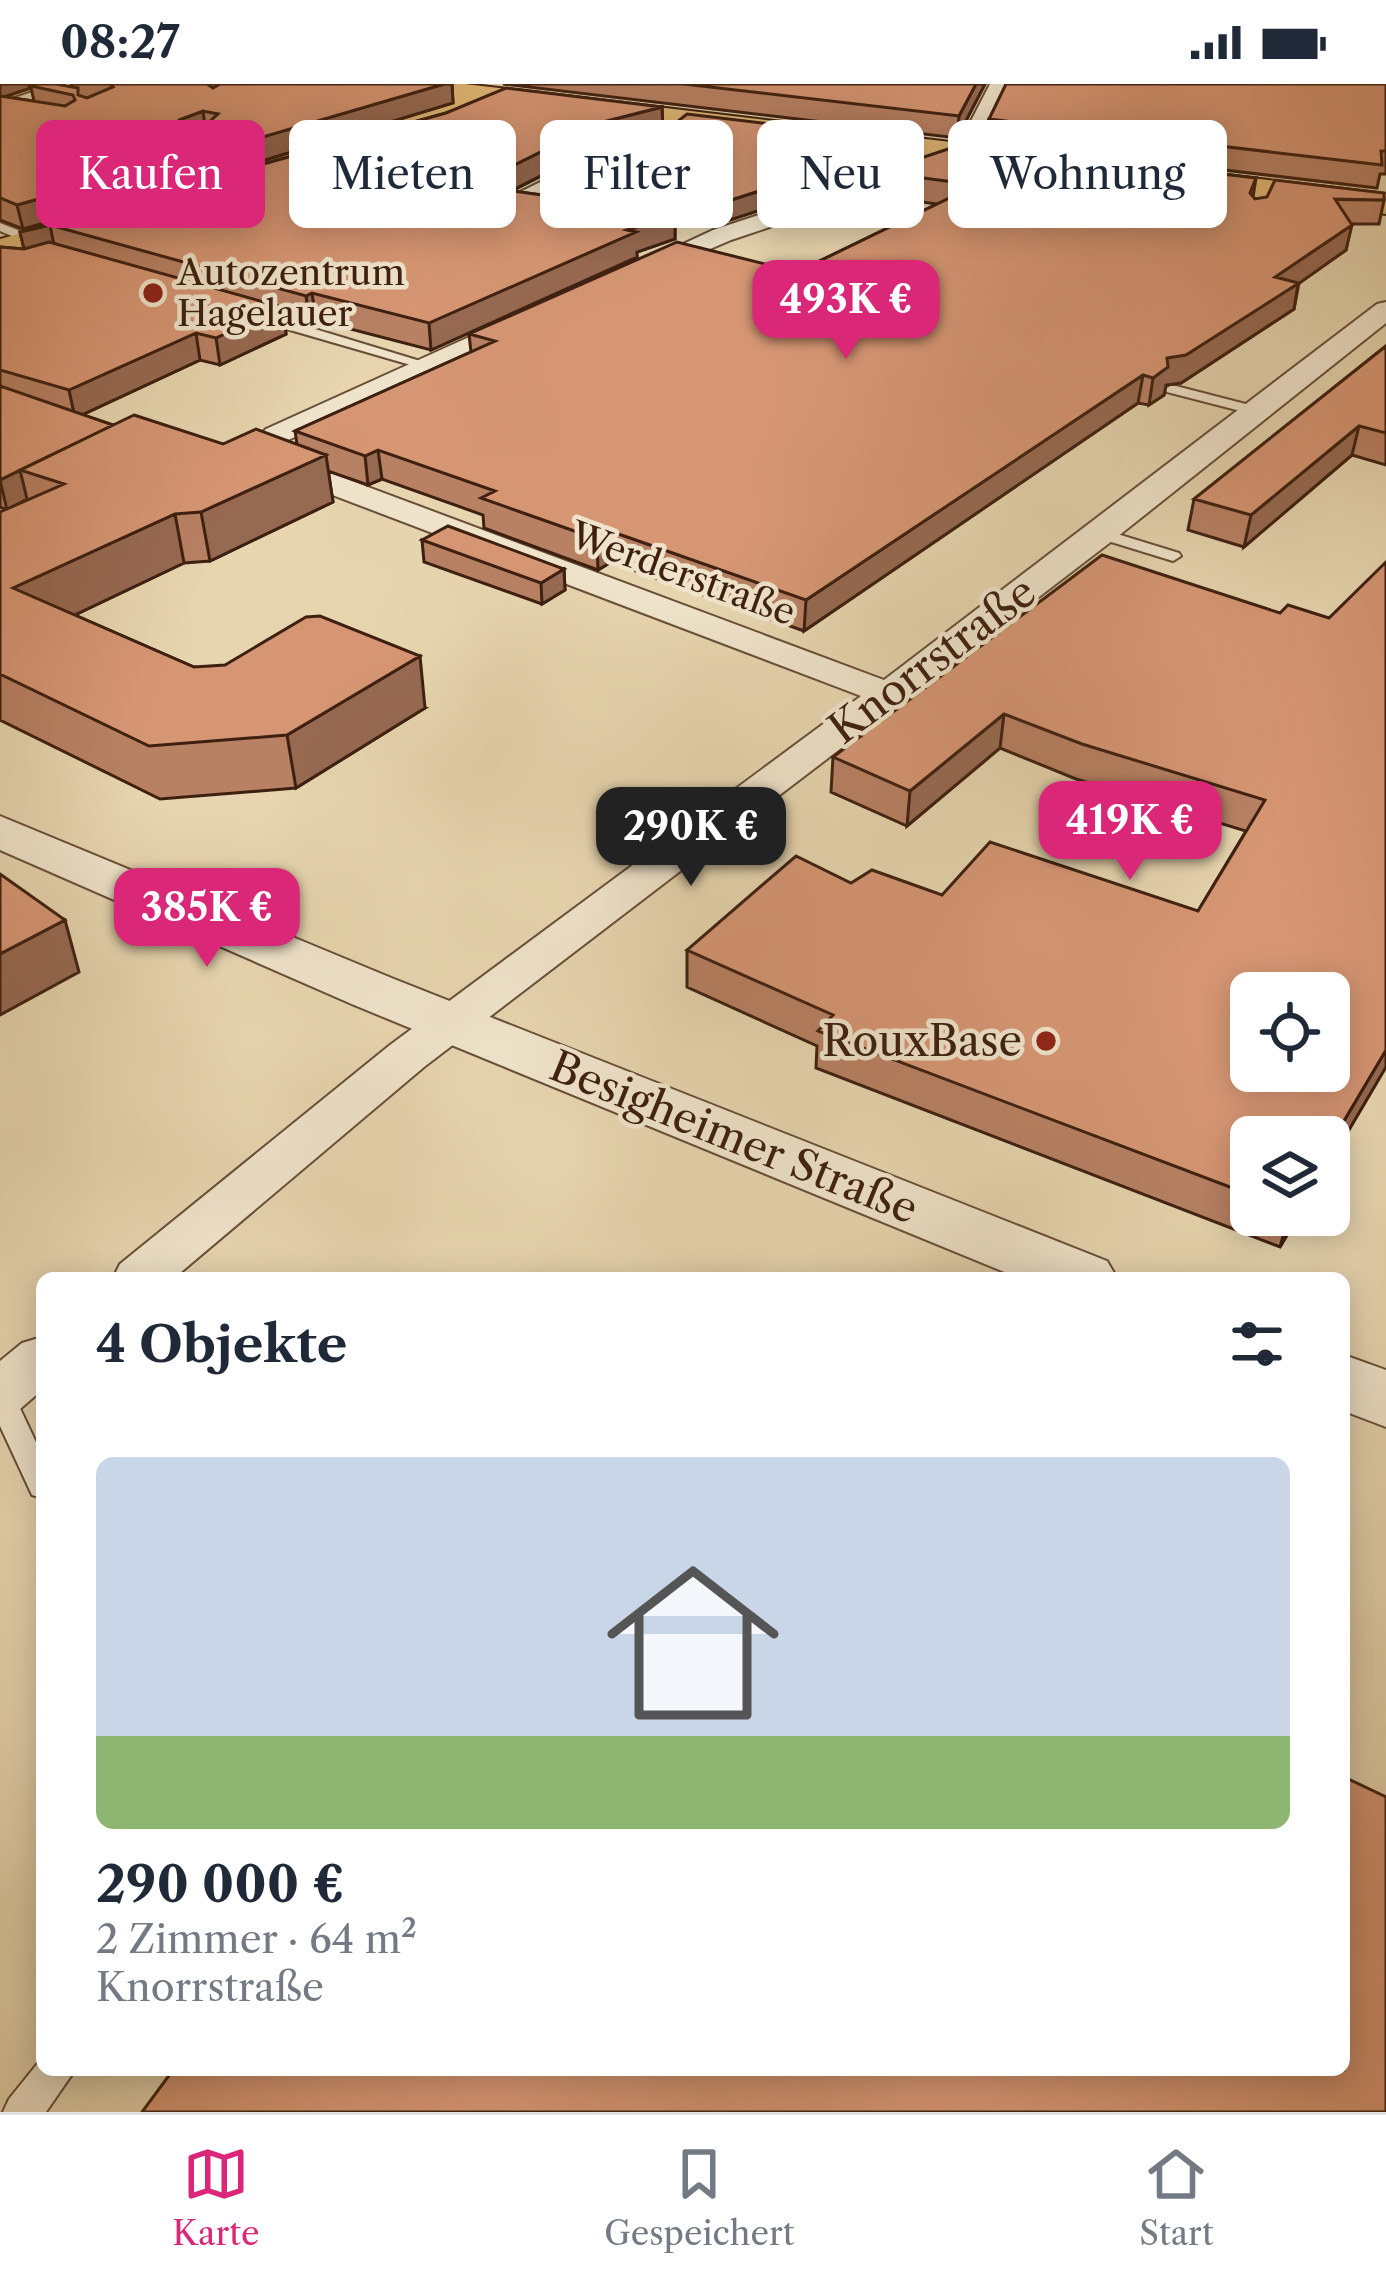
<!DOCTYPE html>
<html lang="de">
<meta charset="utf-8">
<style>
:root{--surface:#fff;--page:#f6f6f7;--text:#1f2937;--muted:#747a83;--line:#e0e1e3;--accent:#db2777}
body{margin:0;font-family:"Libre Caslon Text",serif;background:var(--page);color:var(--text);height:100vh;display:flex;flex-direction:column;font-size:45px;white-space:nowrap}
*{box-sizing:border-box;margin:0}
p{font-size:39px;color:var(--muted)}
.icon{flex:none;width:66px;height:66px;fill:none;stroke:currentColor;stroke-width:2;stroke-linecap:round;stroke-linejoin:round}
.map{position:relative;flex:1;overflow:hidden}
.drawer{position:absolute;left:36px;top:1188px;width:1314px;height:804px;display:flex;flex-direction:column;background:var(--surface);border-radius:18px;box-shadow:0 6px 30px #0003}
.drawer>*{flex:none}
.hud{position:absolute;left:36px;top:36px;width:1314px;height:108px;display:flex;gap:24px}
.buttons{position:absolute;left:1230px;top:888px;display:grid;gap:24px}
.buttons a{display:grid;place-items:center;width:120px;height:120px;border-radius:18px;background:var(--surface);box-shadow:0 6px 30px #0003;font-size:60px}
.price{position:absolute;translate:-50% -102px;padding:0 27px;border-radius:24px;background:var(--accent);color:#fff;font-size:39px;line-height:78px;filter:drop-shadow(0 3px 6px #0008)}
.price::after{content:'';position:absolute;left:50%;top:72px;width:36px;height:27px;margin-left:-18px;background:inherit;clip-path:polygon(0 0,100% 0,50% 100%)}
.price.current{background:#222;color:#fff}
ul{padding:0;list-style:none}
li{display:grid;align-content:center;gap:24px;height:636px;padding:0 60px}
li span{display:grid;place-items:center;height:372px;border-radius:18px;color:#555}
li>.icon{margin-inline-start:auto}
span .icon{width:216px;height:216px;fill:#fffc;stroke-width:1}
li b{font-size:51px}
h2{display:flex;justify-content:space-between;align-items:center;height:144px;padding:0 60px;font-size:51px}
.pill{padding:0 42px;border-radius:18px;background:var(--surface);box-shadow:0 6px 30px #0003;font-size:42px;line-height:108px}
.pill.current{background:var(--accent);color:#fff}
.status{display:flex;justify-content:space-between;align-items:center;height:84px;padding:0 60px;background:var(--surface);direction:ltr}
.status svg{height:33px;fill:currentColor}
.menu{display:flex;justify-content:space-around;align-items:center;height:168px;border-top:3px solid var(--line);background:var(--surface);font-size:33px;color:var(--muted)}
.menu a{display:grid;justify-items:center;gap:6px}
.menu .current{color:var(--accent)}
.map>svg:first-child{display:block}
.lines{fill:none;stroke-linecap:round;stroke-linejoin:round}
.service-casing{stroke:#684d38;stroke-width:4}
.minor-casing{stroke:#684d38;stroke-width:4}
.tertiary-casing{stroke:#684d38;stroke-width:4}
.primary-casing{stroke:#3e2011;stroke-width:4}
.service{fill:#efe4cb;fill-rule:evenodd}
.minor{fill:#efe4cb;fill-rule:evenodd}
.tertiary{fill:#efe4cb;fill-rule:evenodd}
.primary{fill:#e3ba78;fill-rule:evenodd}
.wall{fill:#b88164;stroke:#3e2011;stroke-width:3;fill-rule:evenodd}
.shaded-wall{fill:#966951;stroke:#3e2011;stroke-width:3}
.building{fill:#d69674;stroke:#3e2011;stroke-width:3;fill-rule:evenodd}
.poi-dot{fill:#8f2418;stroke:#efe4cb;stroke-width:4.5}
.labels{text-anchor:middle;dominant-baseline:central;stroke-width:9;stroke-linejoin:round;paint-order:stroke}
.far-poi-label{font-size:36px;fill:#3e2011;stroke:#efe4cb;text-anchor:start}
.far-street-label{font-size:36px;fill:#3e2011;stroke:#efe4cb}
.street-label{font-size:42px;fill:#3e2011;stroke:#efe4cb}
.poi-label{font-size:42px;fill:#3e2011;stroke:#efe4cb;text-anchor:end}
</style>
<div class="status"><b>08:27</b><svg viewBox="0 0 49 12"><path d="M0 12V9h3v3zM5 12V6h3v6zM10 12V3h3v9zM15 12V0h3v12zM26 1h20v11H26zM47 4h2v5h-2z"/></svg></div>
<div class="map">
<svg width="1386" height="2028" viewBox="0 0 1386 2028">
<rect width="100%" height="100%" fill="#e6d5af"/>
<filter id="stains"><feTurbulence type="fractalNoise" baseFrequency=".00167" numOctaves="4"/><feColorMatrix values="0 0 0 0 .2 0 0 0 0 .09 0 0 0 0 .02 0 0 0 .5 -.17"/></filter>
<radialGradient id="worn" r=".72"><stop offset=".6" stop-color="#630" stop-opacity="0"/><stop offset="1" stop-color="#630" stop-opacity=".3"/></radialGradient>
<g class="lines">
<g class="service-casing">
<path id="service" d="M 0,139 L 18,146 L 20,149 L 14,153 L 0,147 Z
M 252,229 L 262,229 L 440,283 L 428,286 L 252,235 Z
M 1172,301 L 1265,325 L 1267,328 L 1260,332 L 1167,308 L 1165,305 Z
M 1101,445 L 1179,469 L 1181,472 L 1173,477 L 1095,453 L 1093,450 Z
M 0,1300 L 10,1303 L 42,1371 L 42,1414 L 32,1411 L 0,1342 Z
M 42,1974 L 42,1986 L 75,1986 L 46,2028 L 3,2028 L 9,2015 Z"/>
</g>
<g class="minor-casing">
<path id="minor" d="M 55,0 L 84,0 L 0,32 L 0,19 Z
M 990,0 L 1010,0 L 973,75 L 731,156 L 643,194 L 625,194 L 621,189 L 713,146 L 956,66 Z
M 607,65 L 618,72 L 615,77 L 518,124 L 510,126 L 498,119 Z
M 1386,218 L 1386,239 L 1112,457 L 424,983 L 174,1194 L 113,1194 L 120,1180 L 390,961 L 861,612 L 251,380 L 247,364 L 266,345 L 518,231 L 536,231 L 540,237 L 536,243 L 286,357 L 277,369 L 884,596 L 1377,220 Z
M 42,1253 L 42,1306 L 20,1325 L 0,1331 L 0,1277 L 22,1259 Z"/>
</g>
<g class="tertiary-casing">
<path id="tertiary" d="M 0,732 L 394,895 L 1107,1177 L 1117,1194 L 1019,1194 L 354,921 L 0,766 Z
M 1344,1271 L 1386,1286 L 1386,1343 L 1344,1327 Z"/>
</g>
<g class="primary-casing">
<path id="primary" d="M 383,0 L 465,0 L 1386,110 L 1386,130 L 477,18 L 418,43 L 123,128 L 127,134 L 122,141 L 0,176 L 0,155 L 55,140 L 51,134 L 56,127 L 398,31 L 440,13 L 397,8 Z"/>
</g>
<use href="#service" class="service"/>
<use href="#minor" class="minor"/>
<use href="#tertiary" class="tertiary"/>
<use href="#primary" class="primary"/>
</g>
<path class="wall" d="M 0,0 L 72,3 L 71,0 L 452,0 L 453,19 L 252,80 L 231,71 L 233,85 L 158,106 L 133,97 L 136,113 L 23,145 L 0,136 ZM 31,4 L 34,17 L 5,13 L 27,5 Z
M 503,0 L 985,0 L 957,54 Z
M 1386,0 L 1386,90 L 1380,90 L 1377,104 L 987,58 L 989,35 Z
M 662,23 L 663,46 L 600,62 L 512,107 L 550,112 L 549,93 L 913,57 L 911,76 L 721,139 L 675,132 L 675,155 L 637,168 L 637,173 L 431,266 L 316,236 L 310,239 L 284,231 L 286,250 L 220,281 L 200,276 L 82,331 L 113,341 L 223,360 L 297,360 L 295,347 L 471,268 L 469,250 L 797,188 L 937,120 L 878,112 L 879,88 L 1069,86 L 1142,80 L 1138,104 L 1134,110 L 1202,88 L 1199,110 L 1256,94 L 1253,113 L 1255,115 L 1384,116 L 1379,140 L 1351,140 L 1346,166 L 1299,199 L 1294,225 L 1181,299 L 1166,301 L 1164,311 L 1149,321 L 1138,319 L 804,547 L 611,478 L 598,486 L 484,444 L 483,431 L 382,395 L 368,401 L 328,387 L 333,418 L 210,477 L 184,479 L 75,531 L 194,583 L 425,624 L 296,704 L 160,715 L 0,636 L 0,428 L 7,426 L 0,423 L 0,163 L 24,165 L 20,148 L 446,29 Z
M 1386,262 L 1386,381 L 1352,371 L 1244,463 L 1188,446 L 1194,415 Z
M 422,456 L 564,485 L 565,506 L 542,520 L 424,478 Z
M 1280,529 L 1251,1053 L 1251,1131 L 1299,1131 L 1280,1163 L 816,984 L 817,962 L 687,903 L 687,866 L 851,799 L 942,811 L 1198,827 L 1246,747 L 1076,695 L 1000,664 L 907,742 L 831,708 L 833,673 Z"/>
<path class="shaded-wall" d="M 0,0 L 42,0 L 31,2 L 31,4 L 0,14 Z
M 444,0 L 452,0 L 453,19 L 252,80 L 249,57 Z
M 976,0 L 985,0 L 957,54 L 959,32 Z
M 662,23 L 663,46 L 600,62 L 497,114 L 496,90 L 599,39 Z
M 203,27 L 206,49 L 182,59 L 176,42 L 179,36 Z
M 913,57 L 911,76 L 721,139 L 722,119 Z
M 229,62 L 233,85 L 158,106 L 154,83 Z
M 1142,80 L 1138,104 L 1121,128 L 1125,104 Z
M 1202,88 L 1199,112 L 1193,104 Z
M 131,89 L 136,113 L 23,145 L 17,121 Z
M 675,130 L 675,155 L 637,168 L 637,173 L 431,266 L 429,239 L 627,146 Z
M 50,141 L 55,166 L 26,173 L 20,148 Z
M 1352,141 L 1346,166 L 1298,200 L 1294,225 L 1181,299 L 1166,301 L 1164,311 L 1149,321 L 1153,294 L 1167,274 L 1275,193 Z
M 312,209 L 316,236 L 310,239 L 306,212 Z
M 282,223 L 286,250 L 220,281 L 216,254 Z
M 196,249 L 200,276 L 75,334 L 69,306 Z
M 1143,291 L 1138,319 L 804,547 L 806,516 Z
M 1359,342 L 1352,371 L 1244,463 L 1251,431 Z
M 378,366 L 382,395 L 368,401 L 365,372 Z
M 326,371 L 333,418 L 210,477 L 201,428 Z
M 20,386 L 27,415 L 7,426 L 0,396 Z
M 175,430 L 184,479 L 26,554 L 13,504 Z
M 610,447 L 611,478 L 598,486 L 597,455 Z
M 564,485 L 565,506 L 542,520 L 541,499 Z
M 420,572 L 425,624 L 296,704 L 287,651 Z
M 1004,630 L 1000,664 L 907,742 L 910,707 Z
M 65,836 L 79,888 L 0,931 L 0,870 Z
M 1386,966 L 1386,983 L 1329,1080 L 1329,1062 Z
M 1289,1131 L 1299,1131 L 1280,1163 Z"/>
<path class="building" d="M 35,0 L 56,0 L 78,4 L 78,11 L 87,14 L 113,3 L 110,0 L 207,0 L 213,4 L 220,0 L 444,0 L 249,57 L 207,40 L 218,30 L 203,27 L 179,36 L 176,42 L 229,62 L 154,83 L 91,60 L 86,65 L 89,73 L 131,89 L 17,121 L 0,114 L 0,12 L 65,22 L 75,16 L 73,11 L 31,2 Z
M 684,0 L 976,0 L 959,32 Z
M 1006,0 L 1386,0 L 1386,67 L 1381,67 L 1382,81 L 989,35 Z
M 506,4 L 662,23 L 599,39 L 496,90 L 497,102 L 507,106 L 675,130 L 627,146 L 636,148 L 429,239 L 312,209 L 306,212 L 50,141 L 20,148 L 446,29 Z
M 687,30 L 913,57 L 722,119 L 549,93 L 619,61 L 663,49 Z
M 966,59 L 1071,72 L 1065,83 L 1070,87 L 1082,85 L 1090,74 L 1142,80 L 1125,104 L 1128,111 L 1140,109 L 1162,83 L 1202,88 L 1193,104 L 1197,110 L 1209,108 L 1222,90 L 1256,94 L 1250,109 L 1255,115 L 1267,113 L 1275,96 L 1384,109 L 1384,116 L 1335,115 L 1352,141 L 1275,193 L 1299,199 L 1186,271 L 1167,274 L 1168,283 L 1153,294 L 1143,291 L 806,516 L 610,447 L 597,455 L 481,414 L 495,407 L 378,366 L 365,372 L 295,347 L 495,257 L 469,250 L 677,158 L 797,188 L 976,101 L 879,88 Z
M 49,158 L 282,223 L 216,254 L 196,249 L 69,306 L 0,286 L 0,163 L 24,165 Z
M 1386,262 L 1386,349 L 1359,342 L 1251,431 L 1194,415 Z
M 0,302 L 113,341 L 0,396 Z
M 134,331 L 223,360 L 256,345 L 326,371 L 201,428 L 175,430 L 13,504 L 194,583 L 225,581 L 306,533 L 320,532 L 420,572 L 287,651 L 149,662 L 0,590 L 0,428 L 64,400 L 20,386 Z
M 448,442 L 564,485 L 541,499 L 422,456 Z
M 1102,471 L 1280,529 L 1288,521 L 1329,534 L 1386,478 L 1386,966 L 1329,1062 L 1329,1053 L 1251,1053 L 1251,1111 L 818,947 L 833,931 L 687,866 L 796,772 L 851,799 L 872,786 L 942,811 L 990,758 L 1198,827 L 1265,716 L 1082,660 L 1004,630 L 910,707 L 833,673 ZM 1251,909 L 1329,909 L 1329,987 L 1251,987 Z
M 0,790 L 65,836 L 0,870 Z
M 1344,1693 L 1386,1713 L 1386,2028 L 142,2028 L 173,1986 L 1344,1986 Z"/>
<g class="poi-dot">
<circle cx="153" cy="209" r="12"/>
<circle cx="1046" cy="957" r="12"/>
</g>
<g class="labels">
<g class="far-poi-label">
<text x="177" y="188">Autozentrum<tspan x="177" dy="41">Hagelauer</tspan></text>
</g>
<g class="far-street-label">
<text transform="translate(683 489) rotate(20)">Werderstraße</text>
</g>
<g class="street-label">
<text transform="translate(932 576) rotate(-37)">Knorrstraße</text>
<text transform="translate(734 1053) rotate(22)">Besigheimer Straße</text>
</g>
<g class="poi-label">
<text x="1022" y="957">RouxBase</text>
</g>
</g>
<rect width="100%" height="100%" filter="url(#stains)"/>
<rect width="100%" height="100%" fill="url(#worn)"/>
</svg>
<div class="buttons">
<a><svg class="icon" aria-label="locate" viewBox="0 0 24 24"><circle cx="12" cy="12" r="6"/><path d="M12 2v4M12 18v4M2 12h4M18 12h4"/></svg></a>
<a><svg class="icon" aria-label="layers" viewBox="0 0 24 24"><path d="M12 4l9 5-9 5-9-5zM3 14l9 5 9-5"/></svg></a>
</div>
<b class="price" style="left:846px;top:278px">493K €</b>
<b class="price" style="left:1130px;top:799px">419K €</b>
<b class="price current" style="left:691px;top:805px">290K €</b>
<b class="price" style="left:207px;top:886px">385K €</b>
<div class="hud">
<a class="pill current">Kaufen</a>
<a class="pill">Mieten</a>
<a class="pill">Filter</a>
<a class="pill">Neu</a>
<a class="pill">Wohnung</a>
</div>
<section class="drawer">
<h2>4 Objekte<svg class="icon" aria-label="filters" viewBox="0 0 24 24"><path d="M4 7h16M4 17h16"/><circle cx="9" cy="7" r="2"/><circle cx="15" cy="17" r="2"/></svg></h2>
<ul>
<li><span style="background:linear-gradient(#c9d6e8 75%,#8fb573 0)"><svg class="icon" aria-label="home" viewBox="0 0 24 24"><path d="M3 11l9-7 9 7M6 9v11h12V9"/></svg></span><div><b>290 000 €</b><p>2 Zimmer · 64 m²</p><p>Knorrstraße</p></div></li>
</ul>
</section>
</div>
<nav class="menu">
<a class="current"><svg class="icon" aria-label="map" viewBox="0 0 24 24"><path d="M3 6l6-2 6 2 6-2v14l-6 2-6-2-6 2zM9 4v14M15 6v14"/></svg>Karte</a>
<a><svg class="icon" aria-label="saved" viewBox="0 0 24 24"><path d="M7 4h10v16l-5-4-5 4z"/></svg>Gespeichert</a>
<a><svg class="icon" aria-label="home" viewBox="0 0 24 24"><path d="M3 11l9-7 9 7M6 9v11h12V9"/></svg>Start</a>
</nav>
